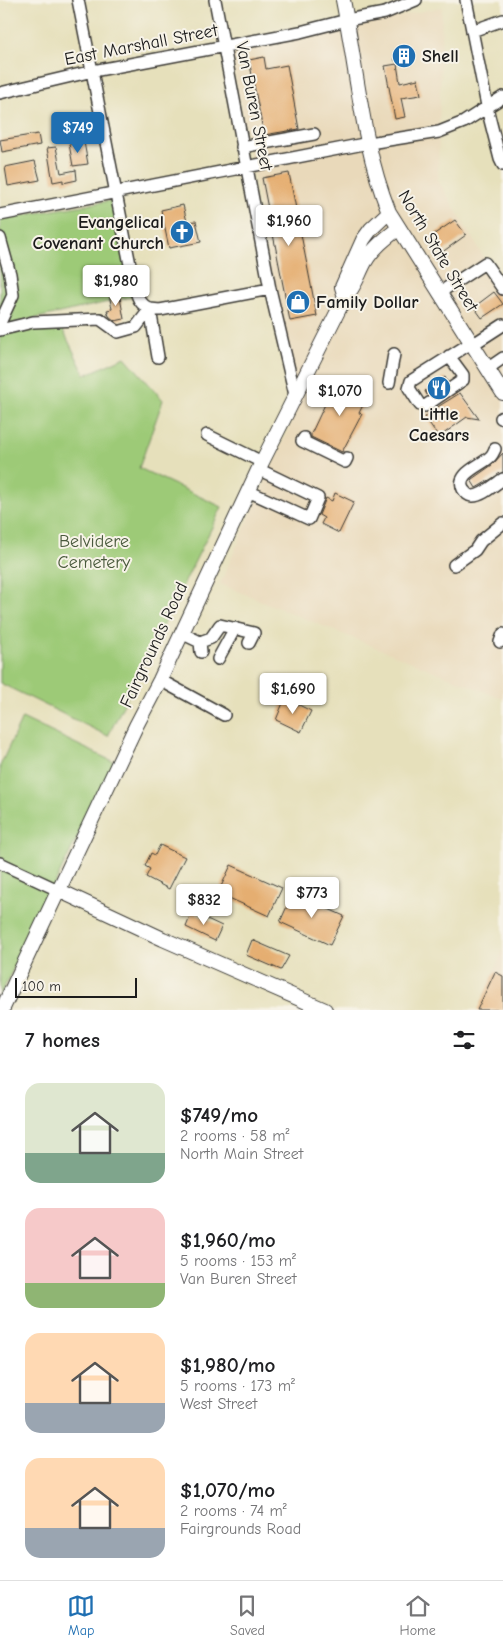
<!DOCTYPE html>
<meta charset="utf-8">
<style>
:root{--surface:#fff;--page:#f2f2f2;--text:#202124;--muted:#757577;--line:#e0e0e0;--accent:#1f6fb2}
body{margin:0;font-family:"Comic Neue",sans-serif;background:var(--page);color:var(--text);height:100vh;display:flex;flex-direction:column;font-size:19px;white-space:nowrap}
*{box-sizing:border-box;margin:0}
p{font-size:16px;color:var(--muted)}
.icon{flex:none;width:28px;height:28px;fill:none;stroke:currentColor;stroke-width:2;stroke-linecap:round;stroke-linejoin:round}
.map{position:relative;height:1010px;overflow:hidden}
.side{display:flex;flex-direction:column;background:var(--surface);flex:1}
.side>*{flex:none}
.scale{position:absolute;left:15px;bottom:12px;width:122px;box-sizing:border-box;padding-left:5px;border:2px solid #1c1c1c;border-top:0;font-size:14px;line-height:18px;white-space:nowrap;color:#1c1c1c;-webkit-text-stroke:4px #f7f3e8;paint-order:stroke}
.price{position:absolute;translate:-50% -42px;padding:0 11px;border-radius:5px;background:#fff;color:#222;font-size:16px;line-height:32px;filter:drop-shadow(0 1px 2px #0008)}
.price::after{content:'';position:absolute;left:50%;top:30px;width:15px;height:11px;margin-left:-8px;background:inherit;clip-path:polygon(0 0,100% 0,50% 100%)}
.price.current{background:var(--accent);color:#fff}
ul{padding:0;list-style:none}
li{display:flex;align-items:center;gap:15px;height:125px;padding:0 25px}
li span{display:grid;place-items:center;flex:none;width:140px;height:100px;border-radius:15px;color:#555}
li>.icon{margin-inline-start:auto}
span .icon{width:60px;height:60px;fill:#fffc;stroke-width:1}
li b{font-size:21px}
h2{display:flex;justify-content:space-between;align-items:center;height:60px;padding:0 25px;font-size:21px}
.menu{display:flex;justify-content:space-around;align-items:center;height:70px;border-top:1px solid var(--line);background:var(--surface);font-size:14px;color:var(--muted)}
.menu a{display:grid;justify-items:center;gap:2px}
.menu .current{color:var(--accent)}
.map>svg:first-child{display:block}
.built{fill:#e9d9ba}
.green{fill:#9dca77;stroke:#5c734a}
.building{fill:#e5ae71}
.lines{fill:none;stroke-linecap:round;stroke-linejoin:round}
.minor-casing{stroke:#3a3934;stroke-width:14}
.major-casing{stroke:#3a3934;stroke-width:16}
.minor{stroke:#fff;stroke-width:11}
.major{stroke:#fff;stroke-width:14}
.labels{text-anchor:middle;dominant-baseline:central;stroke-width:4;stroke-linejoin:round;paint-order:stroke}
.street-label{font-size:18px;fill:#1c1c1c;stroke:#f7f3e8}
.poi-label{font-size:18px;font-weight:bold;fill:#1c1c1c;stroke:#f7f3e8;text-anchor:start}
.park-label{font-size:18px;fill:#49593c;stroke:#f7f3e8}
</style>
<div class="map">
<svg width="503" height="1010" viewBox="0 0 503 1010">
<rect width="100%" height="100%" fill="#f7f3e8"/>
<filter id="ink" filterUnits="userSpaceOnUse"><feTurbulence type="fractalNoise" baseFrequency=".02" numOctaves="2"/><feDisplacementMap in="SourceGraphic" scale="10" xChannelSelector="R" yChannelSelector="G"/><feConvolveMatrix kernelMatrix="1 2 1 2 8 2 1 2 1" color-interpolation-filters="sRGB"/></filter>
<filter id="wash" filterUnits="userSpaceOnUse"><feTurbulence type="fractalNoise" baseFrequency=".0096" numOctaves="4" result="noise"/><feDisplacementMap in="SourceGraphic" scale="20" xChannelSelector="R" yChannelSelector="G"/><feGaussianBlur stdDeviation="1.12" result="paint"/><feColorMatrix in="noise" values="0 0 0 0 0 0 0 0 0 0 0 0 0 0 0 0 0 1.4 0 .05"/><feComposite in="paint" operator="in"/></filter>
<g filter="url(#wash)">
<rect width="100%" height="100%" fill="#e6e0bb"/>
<path class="built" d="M 442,7 L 438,180 L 503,290 L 503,699 L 220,584 L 295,414 L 255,181 L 231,54 Z
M 503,949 L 503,1010 L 478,1010 Z"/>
<path class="green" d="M 115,200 L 135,296 L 1,326 L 60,324 L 85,375 L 125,357 L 163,400 L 139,468 L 222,507 L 108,736 L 0,683 L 0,219 Z
M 22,718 L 114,762 L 0,996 L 0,766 Z"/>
<g id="blocks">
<path class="building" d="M 412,51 L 414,59 L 395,61 L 394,54 Z
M 264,57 L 266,69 L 287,65 L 299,129 L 264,135 L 249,60 Z
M 397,64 L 400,83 L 418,79 L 421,95 L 401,98 L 405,117 L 395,119 L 385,66 Z
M 38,134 L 40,145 L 2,152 L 0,140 Z
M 84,142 L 88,164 L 73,166 L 69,144 Z
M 56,147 L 61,173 L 76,170 L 77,180 L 63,183 L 63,180 L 53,182 L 47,148 Z
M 35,161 L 40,180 L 8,186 L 5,167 Z
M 289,173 L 317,316 L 290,321 L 262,178 Z
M 183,205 L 187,222 L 196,221 L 201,242 L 169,248 L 161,210 Z
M 455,220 L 466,235 L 441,253 L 430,237 Z
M 119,292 L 124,319 L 115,321 L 109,316 L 107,310 L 112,309 L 109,294 Z
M 494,292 L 503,304 L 482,318 L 474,307 Z
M 445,377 L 447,382 L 427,395 L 425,391 Z
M 340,381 L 368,395 L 359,413 L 362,414 L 342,452 L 311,437 L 311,434 L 328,398 L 331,399 Z
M 460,393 L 479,419 L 467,417 L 439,437 L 425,417 L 437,409 L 436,408 Z
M 503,453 L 503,472 L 476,488 L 471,480 L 472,479 L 492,465 Z
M 335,493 L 354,502 L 339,533 L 321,524 L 324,518 L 319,515 L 326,498 L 332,501 Z
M 285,698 L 311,711 L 301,732 L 276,720 Z
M 160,845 L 185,857 L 169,889 L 146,877 L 150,869 L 145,866 L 151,853 L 155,855 Z
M 231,865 L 282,888 L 269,916 L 218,893 Z
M 293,893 L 344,916 L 330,945 L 280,922 Z
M 192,912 L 222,926 L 215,941 L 186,927 Z
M 252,940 L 289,956 L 281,970 L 246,955 Z
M 495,972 L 503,976 L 503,1010 L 477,1010 Z"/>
</g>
</g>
<g filter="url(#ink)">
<use href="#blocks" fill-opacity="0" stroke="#3a3934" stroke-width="1"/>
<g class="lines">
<g class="minor-casing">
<path id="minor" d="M 78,0 L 134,285 C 138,297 138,303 150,309 L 158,357
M 215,0 L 270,289 L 295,395
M 466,0 L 489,116 L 500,159 L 503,165
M 472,31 L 503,20
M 0,93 L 93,71 L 300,32 L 347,20 L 385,13 L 416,0
M 242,147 L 314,134
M 0,215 L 369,143 L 439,132 L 464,122 L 503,97
M 0,238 L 10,274 L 13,295 L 0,323
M 439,293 L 485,263 L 503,289
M 0,330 L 33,322 L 100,319 L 118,332 L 136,327 L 150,309 L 160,310 L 270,289
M 472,345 L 503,325
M 449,356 L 463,375 L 463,380 L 425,406 L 420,405 L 409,388 L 411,381 L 471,343
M 487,369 L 503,358
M 389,383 L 394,354
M 501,418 L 503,417
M 207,435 L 262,462
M 304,438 L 302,441 L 345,462 L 347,458
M 495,449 C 494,451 493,454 491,456 C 483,465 455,473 463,489 C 466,493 467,495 472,496 C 482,497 495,484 503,479
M 248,491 L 309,519 L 318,498 L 258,469
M 454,565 L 475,550 L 481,541 L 503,523
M 181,633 L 200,642 L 201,652
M 200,642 L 211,638 L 220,625 L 254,633 L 249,643
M 500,642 L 503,634
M 218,659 L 235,628
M 160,680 L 224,715
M 0,863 L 58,890"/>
</g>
<g class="major-casing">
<path id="major" d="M 343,0 C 357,70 362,145 389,212 L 503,393
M 345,297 L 342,287 L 363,240 L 371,229 L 389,212
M 58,890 L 163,939 L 325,1010
M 2,1010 L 136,726 L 160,680 L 262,462 L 345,297 C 355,287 358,275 365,262 C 373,248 386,238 399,228"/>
</g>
<use href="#minor" class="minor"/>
<use href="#major" class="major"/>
</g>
</g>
<defs>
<g id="building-disc" transform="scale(1.25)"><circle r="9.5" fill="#1f6fb2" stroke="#f7f3e8"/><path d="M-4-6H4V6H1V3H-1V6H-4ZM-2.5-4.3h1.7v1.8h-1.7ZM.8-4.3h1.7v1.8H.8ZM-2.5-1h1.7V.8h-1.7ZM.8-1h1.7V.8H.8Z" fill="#fff"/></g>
<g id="church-disc" transform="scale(1.25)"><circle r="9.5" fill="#1f6fb2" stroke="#f7f3e8"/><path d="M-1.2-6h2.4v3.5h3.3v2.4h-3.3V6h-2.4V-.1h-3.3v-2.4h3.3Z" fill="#fff"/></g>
<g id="shop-disc" transform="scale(1.25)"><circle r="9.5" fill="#1f6fb2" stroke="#f7f3e8"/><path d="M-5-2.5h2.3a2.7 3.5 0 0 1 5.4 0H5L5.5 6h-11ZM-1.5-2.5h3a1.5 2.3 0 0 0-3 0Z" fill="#fff"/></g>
<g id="restaurant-disc" transform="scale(1.25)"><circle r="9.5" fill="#1f6fb2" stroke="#f7f3e8"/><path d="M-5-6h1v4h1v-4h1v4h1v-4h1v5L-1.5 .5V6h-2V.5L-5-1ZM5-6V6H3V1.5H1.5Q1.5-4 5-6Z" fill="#fff"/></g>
</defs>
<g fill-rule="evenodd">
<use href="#building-disc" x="404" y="56"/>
<use href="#church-disc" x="182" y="232"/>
<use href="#shop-disc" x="298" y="302"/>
<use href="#restaurant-disc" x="439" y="388"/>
</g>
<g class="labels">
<g class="street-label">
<text transform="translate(141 45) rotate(-11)">East Marshall Street</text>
<text transform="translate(254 106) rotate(79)">Van Buren Street</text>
<text transform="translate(438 251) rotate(59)">North State Street</text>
<text transform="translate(154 645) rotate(-65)">Fairgrounds Road</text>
</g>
<g class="poi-label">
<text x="422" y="56">Shell</text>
<text x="164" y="222" text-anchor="end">Evangelical<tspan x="164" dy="21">Covenant Church</tspan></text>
<text x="316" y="302">Family Dollar</text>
<text x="439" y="414" text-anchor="middle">Little<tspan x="439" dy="21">Caesars</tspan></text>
</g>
<g class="park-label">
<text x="94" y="541">Belvidere<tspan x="94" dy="21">Cemetery</tspan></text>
</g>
</g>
</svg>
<div class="scale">100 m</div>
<b class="price current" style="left:78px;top:154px">$749</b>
<b class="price" style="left:289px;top:247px">$1,960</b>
<b class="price" style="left:116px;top:307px">$1,980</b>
<b class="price" style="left:340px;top:417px">$1,070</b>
<b class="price" style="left:293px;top:715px">$1,690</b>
<b class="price" style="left:312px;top:919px">$773</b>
<b class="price" style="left:204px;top:926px">$832</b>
</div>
<section class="side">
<h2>7 homes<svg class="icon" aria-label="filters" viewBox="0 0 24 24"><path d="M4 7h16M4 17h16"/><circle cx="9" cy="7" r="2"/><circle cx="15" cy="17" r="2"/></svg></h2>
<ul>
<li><span style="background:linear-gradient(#dfe7d0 70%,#7fa58c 0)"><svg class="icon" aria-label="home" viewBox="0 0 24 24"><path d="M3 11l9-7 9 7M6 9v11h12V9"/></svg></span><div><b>$749/mo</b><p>2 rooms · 58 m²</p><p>North Main Street</p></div></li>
<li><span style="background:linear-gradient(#f6c9c9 75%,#8fb573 0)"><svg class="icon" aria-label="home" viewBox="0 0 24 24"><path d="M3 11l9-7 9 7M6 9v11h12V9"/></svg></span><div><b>$1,960/mo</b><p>5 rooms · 153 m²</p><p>Van Buren Street</p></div></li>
<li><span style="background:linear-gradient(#ffd9b3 70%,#9aa5b1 0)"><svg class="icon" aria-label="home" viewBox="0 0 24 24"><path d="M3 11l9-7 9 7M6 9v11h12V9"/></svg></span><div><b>$1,980/mo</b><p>5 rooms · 173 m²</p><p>West Street</p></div></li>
<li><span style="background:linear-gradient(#ffd9b3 70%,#9aa5b1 0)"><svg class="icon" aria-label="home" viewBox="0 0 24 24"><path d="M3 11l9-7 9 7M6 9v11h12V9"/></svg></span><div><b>$1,070/mo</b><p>2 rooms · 74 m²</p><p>Fairgrounds Road</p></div></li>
</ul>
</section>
<nav class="menu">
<a class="current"><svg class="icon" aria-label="map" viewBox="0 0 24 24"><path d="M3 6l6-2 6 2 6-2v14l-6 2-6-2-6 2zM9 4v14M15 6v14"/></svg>Map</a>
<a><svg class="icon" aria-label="saved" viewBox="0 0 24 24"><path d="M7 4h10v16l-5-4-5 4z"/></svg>Saved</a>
<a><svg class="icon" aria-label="home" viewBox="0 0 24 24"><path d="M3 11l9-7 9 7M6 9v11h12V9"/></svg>Home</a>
</nav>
